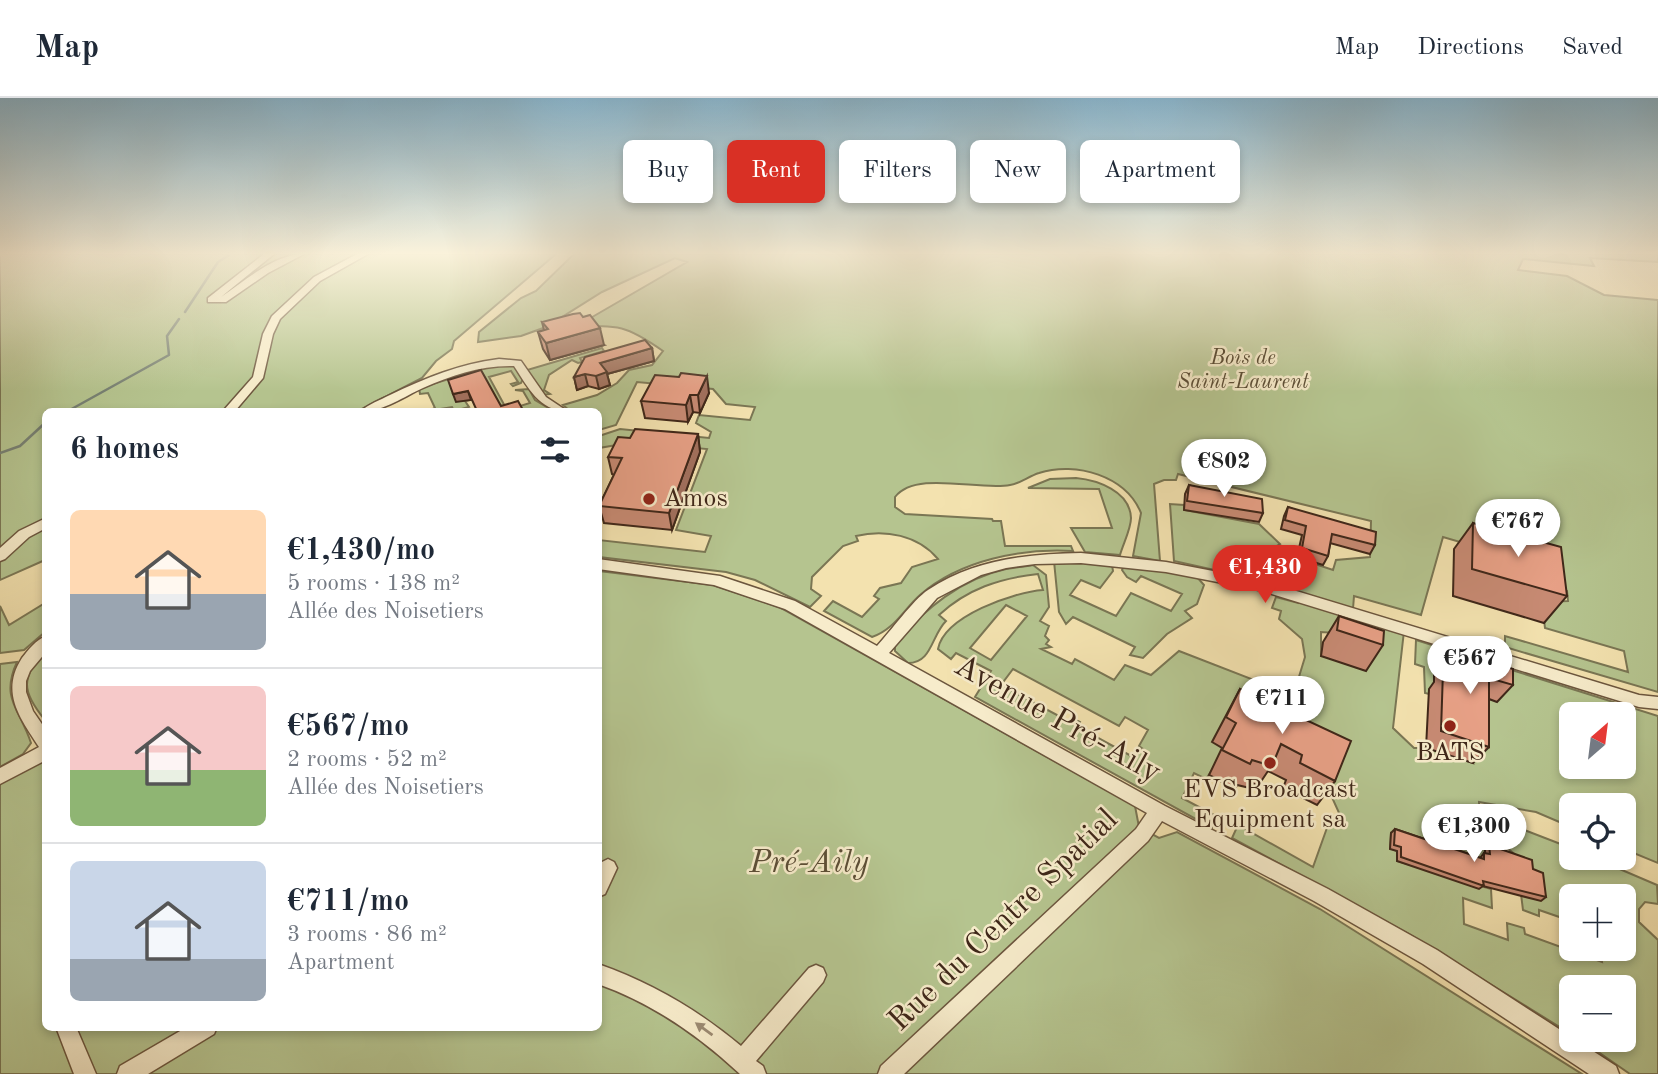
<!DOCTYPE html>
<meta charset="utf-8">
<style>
:root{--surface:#fff;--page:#f6f6f7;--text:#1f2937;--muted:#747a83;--line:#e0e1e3;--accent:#d93025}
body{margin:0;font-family:"Old Standard TT",serif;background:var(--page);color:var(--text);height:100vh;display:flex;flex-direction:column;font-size:26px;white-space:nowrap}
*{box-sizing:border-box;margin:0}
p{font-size:23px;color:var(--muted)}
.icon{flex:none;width:38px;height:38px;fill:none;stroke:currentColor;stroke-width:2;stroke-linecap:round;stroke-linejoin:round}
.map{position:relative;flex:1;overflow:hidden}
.sheet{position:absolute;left:42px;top:310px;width:560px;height:623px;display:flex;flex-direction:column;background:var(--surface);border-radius:10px;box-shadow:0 4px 10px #0003}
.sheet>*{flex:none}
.guide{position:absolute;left:623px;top:42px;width:665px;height:63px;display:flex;gap:14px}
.needle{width:46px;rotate:28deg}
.fabs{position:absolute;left:1559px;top:604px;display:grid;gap:14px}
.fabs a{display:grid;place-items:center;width:77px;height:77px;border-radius:10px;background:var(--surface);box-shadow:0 4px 10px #0003;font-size:35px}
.price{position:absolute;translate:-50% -60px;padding:0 16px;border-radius:24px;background:#fff;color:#222;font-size:23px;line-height:46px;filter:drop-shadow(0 2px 4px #0008)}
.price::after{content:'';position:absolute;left:50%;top:42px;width:21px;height:16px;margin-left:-10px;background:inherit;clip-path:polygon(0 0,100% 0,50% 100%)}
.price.current{background:var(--accent);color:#fff}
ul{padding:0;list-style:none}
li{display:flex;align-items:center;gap:21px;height:175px;padding:0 28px}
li+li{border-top:2px solid var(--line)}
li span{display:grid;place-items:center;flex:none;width:196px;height:140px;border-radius:10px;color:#555}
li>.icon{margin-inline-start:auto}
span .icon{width:84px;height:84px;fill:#fffc;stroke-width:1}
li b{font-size:30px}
h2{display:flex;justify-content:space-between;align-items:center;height:84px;padding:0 28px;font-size:30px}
.chip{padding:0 24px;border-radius:10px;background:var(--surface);box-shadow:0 4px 10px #0003;font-size:24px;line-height:63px}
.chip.current{background:var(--accent);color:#fff}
header{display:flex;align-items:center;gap:42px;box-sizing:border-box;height:98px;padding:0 35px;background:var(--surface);border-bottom:2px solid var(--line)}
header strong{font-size:33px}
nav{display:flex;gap:38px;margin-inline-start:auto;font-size:24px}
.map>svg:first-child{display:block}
.green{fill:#b5c48f;stroke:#7a7654;stroke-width:2;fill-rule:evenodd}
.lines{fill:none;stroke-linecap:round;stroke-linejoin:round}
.stream{stroke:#778174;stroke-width:2.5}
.minor-casing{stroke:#6c563e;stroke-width:3}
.minor{fill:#f7eccb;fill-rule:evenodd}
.wall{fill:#c78a73;stroke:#3f2719;stroke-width:2}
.shaded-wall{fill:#a2705e;stroke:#3f2719;stroke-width:2}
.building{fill:#e7a086;stroke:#3f2719;stroke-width:2}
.oneway{fill:#9b8a72}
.poi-dot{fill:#8f2418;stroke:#f7eccb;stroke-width:2.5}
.labels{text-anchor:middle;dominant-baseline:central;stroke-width:5;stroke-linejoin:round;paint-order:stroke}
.far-park-label{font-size:21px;font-style:italic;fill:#5c4e36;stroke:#f7eccb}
.poi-label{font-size:26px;fill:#3f2719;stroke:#f7eccb}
.near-street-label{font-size:32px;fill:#3f2719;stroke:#f7eccb}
.near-park-label{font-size:32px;font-style:italic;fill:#5c4e36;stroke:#f7eccb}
</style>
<header>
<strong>Map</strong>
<nav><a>Map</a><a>Directions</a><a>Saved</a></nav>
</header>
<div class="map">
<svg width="1658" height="976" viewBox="0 0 1658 976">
<rect width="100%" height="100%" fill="#f3e2af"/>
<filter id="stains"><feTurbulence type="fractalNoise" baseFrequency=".00286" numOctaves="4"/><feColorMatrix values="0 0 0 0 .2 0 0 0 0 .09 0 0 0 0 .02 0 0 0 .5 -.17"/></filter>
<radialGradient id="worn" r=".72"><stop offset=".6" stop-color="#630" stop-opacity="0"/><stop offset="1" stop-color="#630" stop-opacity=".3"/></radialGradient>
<path class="green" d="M 0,156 L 556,156 L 454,243 L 452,251 L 436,263 L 422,280 L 358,313 L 46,313 L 45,462 L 0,482 Z
M 574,156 L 1658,156 L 1658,164 L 1590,160 L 1594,168 L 1523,161 L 1518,172 L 1567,178 L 1604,197 L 1658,202 L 1658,594 L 1505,549 L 1505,538 L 1628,574 L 1624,553 L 1545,530 L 1542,504 L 1568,503 L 1567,493 L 1555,489 L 1539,467 L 1443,439 L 1421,517 L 1354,498 L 1353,511 L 1347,509 L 1347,525 L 1336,535 L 1321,534 L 1321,558 L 1367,559 L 1360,519 L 1404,533 L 1393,630 L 1414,650 L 1426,650 L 1473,665 L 1434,578 L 1434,593 L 1429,592 L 1429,596 L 1425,595 L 1424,569 L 1415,566 L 1416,542 L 1658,618 L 1658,765 L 1624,751 L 1624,707 L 1572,707 L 1571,729 L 1536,714 L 1479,704 L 1480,729 L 1466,737 L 1485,751 L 1486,760 L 1480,771 L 1391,735 L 1390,750 L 1397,753 L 1397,763 L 1491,791 L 1492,810 L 1463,800 L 1464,826 L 1508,842 L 1507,825 L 1524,830 L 1525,836 L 1602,864 L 1600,851 L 1607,853 L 1607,851 L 1624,850 L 1624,798 L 1572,798 L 1571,823 L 1539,812 L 1539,818 L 1523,812 L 1521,796 L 1527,766 L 1496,741 L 1514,728 L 1571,750 L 1572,760 L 1594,760 L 1657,787 L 1658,806 L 1645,804 L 1639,811 L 1639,824 L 1658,842 L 1658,976 L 1630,976 L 1581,942 L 1624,942 L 1624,889 L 1572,889 L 1571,936 L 1409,836 L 1232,740 L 1238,727 L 1313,769 L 1328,727 L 1340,717 L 1326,686 L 1225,652 L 1206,681 L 1194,675 L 1182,700 L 1216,718 L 1212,730 L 975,599 L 991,573 L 956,555 L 951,561 L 938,551 C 944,518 1014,494 1043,492 L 1038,476 C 1000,480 967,491 939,517 L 946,523 C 931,538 932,565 908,565 L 895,553 L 895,544 C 926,511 960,481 1006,471 C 1015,469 1024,469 1033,467 L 1046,477 L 1049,509 L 1040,523 L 1049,528 L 1045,538 L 1049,542 L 1046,546 L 1051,549 L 1041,551 L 1072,566 L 1075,561 L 1114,582 L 1125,567 L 1151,577 L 1179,553 L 1272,589 L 1298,582 L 1305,559 L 1302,541 L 1279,521 L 1281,513 L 1272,510 L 1276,499 L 1298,505 L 1296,490 L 1174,463 L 1170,406 L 1184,407 L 1184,412 L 1259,426 L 1280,446 L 1265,455 L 1277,465 L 1288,457 L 1333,472 L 1336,462 L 1370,459 L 1371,423 L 1178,376 L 1176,382 L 1164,382 L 1154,386 L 1160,463 L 1133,458 L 1141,415 C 1126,378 1076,363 1039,375 C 1029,378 1019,386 1010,387 C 979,393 916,372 895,399 L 895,409 L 905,416 L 992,421 L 993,423 L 1001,423 L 1005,448 L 1071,448 L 1073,453 C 1022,450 960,462 920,497 C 904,511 894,532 872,539 L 824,513 L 833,503 L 862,519 L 879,501 L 874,498 L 880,490 L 901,485 L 912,469 L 938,461 C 918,437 885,431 856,438 L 858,443 L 843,448 L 812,479 L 811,491 L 821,498 L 810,509 L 755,482 L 726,474 L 599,459 L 599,442 L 705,454 L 711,438 L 676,432 L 707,351 L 634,344 L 599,350 L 599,338 L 620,331 L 709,340 L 711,334 L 696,325 L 699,317 L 750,322 L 755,309 L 726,306 L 713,291 L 637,284 L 616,327 L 599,332 L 598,313 L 570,313 L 563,307 L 597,297 L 617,285 L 629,272 L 652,267 L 663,253 C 626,227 619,227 575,229 L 687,164 L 675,160 L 602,194 L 546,229 L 521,238 L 478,244 L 479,234 L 521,200 L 536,193 ZM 1006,507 L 1027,518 L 991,562 L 970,550 ZM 1013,571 L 1119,628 L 1125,619 L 1148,632 L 1139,648 L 1143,651 L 1133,659 L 1078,629 L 1080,624 L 1074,621 L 1070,624 L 1001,587 ZM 1572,616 L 1624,616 L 1624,668 L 1572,668 Z
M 602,250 L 604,253 L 580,260 L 582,264 L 578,265 L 572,262 L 549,277 L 544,292 L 550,296 L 543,297 L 527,272 Z
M 499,266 L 515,268 L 523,281 L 521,285 L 513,288 L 511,286 L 518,284 L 511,273 L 489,279 L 507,312 L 530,305 L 523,293 L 515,292 L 529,291 L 535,302 L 550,311 L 502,313 L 494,297 L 465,303 L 469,309 L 454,313 L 452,309 L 428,313 L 435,310 L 428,295 L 420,296 L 419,290 Z
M 1076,380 C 1097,382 1130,393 1131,420 C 1131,431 1123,446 1120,457 L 1085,454 L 1071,430 L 1112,430 L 1099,391 L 1028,390 L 1050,381 Z
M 1054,463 L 1112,467 L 1113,473 L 1100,490 L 1081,482 L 1070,497 L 1116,518 L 1131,495 L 1171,513 L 1182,496 L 1141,478 L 1136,484 L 1127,479 L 1122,472 L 1125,466 L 1196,478 L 1204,487 L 1197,506 L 1185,513 L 1192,520 L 1167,536 L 1143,560 L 1130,557 L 1135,549 L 1073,519 L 1066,526 L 1059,514 Z
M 599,473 L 713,487 L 779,509 L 1135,708 L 1139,729 L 1159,740 L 1177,734 L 1320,811 L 1582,976 L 0,976 L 0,685 L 45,659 L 46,929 L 598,929 Z
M 45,505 L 45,534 L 24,552 L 0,555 L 0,508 L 9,527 Z
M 45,551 L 45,622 C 21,593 21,580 45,551 Z
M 17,564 C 0,601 20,611 31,645 L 23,656 L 0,669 L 0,566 Z"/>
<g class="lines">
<path class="stream" d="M 185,214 L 218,164 L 231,156
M 68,313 L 169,257 L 167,238 L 179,221
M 0,355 L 20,348 L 46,324"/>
<g class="minor-casing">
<path id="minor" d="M 264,156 L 274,156 L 221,199 C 245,183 274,156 304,156 L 268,175 L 226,204 L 208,204 L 208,200 Z
M 357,156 L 368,156 L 320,183 L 280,221 L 273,236 L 263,280 L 235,313 L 223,313 L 253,279 L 263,236 L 272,218 L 314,179 Z
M 499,261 L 521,263 L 546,299 L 567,313 C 539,313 528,289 514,268 C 481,267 452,277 423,290 C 403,299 383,314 361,313 C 369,306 380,302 390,297 C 425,280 460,266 499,261 Z
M 46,420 L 46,430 L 29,439 L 5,461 L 0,463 L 0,450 L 19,433 Z
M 1081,455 L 1166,464 L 1260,482 L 1639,597 L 1658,599 L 1658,611 L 1639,609 L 1259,492 L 1166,474 L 1081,465 L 1035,466 L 1006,470 L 981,477 L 937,500 L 889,555 L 1165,708 L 1328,791 L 1437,852 L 1616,968 L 1619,976 L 1589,976 L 1423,866 L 1314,803 L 1162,723 L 1148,743 L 904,976 L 878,976 L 881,968 L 1136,731 L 1147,715 L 785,511 L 714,487 L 598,471 L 598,461 L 720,478 L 795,503 L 877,548 C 891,533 913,502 928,492 C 974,461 1028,456 1081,455 Z
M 46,538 L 46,554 L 30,573 L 26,583 L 26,594 L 33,613 L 46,632 L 46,662 L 0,686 L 0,670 L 39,649 C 20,620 0,594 22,560 C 28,552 36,542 46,538 Z
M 608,761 L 614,764 L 617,770 L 605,796 L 598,799 L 598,770 L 602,764 Z
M 598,866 C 652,885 698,912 741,948 L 809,870 L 816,867 L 823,870 L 826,877 L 823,884 L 756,963 L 763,968 L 766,976 L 740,976 C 698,937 652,905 598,886 Z
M 56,929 L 76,929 L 96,976 L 74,976 Z
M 187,929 L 217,929 L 214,936 L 148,976 L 117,976 L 120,968 Z"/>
</g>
<use href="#minor" class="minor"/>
</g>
<path class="wall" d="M 542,224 L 604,247 L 550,262 L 543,251 L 538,234 L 544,232 Z
M 652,250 L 654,263 L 607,276 L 610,287 L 599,291 L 588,288 L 577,292 L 574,279 Z
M 679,279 L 709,295 L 700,315 L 693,314 L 688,324 L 645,320 L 641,303 Z
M 698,336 L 700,354 L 672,432 L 604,425 L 599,408 L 614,377 L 612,376 L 608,359 L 630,340 Z
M 1189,387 L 1263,415 L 1259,424 L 1184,412 L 1185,396 Z
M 1288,409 L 1375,447 L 1370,456 L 1330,445 L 1328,458 L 1323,467 L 1297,459 L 1302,437 L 1281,431 L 1284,418 Z
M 1473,425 L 1567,498 L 1544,525 L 1453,498 L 1454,451 Z
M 1339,518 L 1383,547 L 1366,573 L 1321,558 L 1323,544 Z
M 1448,554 L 1463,560 L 1466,556 L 1513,587 L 1497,604 L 1489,601 L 1489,649 L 1473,665 L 1426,650 L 1429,591 L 1434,584 L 1434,571 Z
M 1240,591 L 1335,683 L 1317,707 L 1283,690 L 1286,682 L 1268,673 L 1258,688 L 1253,685 L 1250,690 L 1237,687 L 1235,691 L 1209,677 L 1222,650 L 1212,644 Z
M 1395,731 L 1480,760 L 1484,755 L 1485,755 L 1485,751 L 1489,747 L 1533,771 L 1546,799 L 1541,803 L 1483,788 L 1479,791 L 1397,763 L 1397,753 L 1390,751 L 1391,735 Z"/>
<path class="shaded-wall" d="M 600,230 L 604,247 L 550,262 L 546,245 Z
M 652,250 L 654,263 L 607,276 L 610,287 L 599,291 L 596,278 L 600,265 Z
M 585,276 L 588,288 L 577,292 L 574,279 Z
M 707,278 L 709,295 L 700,315 L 698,297 Z
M 468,293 L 471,302 L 456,304 L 453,296 Z
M 690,297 L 693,314 L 688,324 L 686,307 Z
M 698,336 L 700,354 L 672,432 L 669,415 Z"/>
<path class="building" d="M 580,215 L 583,219 L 590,217 L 600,230 L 546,245 L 538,234 L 548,231 L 542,224 L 573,216 Z
M 645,242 L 652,250 L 600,265 L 607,274 L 596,278 L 585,276 L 574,279 L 585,259 Z
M 481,272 L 501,308 L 518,303 L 523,312 L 519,313 L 477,313 L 468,293 L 453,296 L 448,282 Z
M 681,275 L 707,278 L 698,297 L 690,297 L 686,307 L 641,303 L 655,277 L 679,279 Z
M 635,331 L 698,336 L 669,415 L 599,408 L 622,360 L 608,359 L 618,339 L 630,340 Z
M 1189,387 L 1262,401 L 1263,415 L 1187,403 Z
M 1288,409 L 1376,434 L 1375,447 L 1332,436 L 1328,458 L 1302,450 L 1306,428 L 1285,422 Z
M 1473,425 L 1561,449 L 1567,498 L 1472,471 Z
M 1339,518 L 1384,533 L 1383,547 L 1337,532 Z
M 1454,552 L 1464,561 L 1466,556 L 1513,571 L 1513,587 L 1489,580 L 1489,649 L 1441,633 L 1443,573 L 1448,576 L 1448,554 Z
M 1240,591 L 1351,643 L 1335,683 L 1300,665 L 1302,657 L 1281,646 L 1274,663 L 1268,660 L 1265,666 L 1252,662 L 1250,666 L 1222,652 L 1236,625 L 1226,619 Z
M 1395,731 L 1484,761 L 1484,755 L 1490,756 L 1489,747 L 1532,762 L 1533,771 L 1543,775 L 1546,799 L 1483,783 L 1484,788 L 1401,759 L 1401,749 L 1394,747 Z"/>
<defs><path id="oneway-solid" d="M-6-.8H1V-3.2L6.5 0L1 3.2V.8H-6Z" transform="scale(1.75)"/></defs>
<use class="oneway" href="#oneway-solid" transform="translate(704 931) rotate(-144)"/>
<linearGradient id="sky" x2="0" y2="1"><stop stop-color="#89b8d2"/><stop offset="0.53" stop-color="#faf2db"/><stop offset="1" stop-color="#faf2db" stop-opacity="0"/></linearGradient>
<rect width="1658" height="293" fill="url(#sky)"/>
<g class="poi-dot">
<circle cx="649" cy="401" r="7"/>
<circle cx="1450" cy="628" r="7"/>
<circle cx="1270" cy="665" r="7"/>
</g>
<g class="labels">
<g class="far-park-label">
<text x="1243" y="260">Bois de<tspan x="1243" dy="24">Saint-Laurent</tspan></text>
</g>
<g class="poi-label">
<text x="663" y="401" text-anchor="start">Amos</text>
<text x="1450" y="655">BATS</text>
<text x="1270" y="692">EVS Broadcast<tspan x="1270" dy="30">Equipment sa</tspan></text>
</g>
<g class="near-street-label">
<text transform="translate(1057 622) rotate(29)">Avenue Pré-Aily</text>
<text transform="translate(1004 823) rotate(-44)">Rue du Centre Spatial</text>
</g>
<g class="near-park-label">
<text x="809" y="766">Pré-Aily</text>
</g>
</g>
<rect width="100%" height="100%" filter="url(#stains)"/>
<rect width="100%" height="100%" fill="url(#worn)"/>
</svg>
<div class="fabs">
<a><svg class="needle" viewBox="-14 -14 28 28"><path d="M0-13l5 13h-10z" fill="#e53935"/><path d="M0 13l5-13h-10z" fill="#747a83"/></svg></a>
<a><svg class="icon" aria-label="locate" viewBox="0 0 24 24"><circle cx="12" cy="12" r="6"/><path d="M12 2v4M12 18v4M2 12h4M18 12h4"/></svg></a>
<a>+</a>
<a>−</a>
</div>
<b class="price" style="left:1224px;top:401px">€802</b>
<b class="price" style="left:1518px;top:461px">€767</b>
<b class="price current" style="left:1265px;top:507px">€1,430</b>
<b class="price" style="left:1470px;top:598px">€567</b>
<b class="price" style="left:1282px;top:638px">€711</b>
<b class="price" style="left:1474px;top:766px">€1,300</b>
<div class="guide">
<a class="chip">Buy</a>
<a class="chip current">Rent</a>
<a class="chip">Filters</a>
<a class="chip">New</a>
<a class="chip">Apartment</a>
</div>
<section class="sheet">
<h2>6 homes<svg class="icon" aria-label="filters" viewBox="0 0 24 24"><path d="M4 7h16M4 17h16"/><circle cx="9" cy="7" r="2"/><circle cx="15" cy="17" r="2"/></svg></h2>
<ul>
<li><span style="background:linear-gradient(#ffd9b3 60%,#9aa5b1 0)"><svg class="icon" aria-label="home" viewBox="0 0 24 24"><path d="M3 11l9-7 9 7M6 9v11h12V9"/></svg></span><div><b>€1,430/mo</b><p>5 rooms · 138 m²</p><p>Allée des Noisetiers</p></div></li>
<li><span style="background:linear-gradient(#f6c9c9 60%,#8fb573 0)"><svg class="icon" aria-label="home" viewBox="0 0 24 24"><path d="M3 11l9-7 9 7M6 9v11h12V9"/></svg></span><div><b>€567/mo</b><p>2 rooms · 52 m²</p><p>Allée des Noisetiers</p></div></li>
<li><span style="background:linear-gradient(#c9d6e8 70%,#9aa5b1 0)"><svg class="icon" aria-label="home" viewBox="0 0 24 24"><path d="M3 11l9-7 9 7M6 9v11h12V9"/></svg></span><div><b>€711/mo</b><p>3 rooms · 86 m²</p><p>Apartment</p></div></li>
</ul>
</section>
</div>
